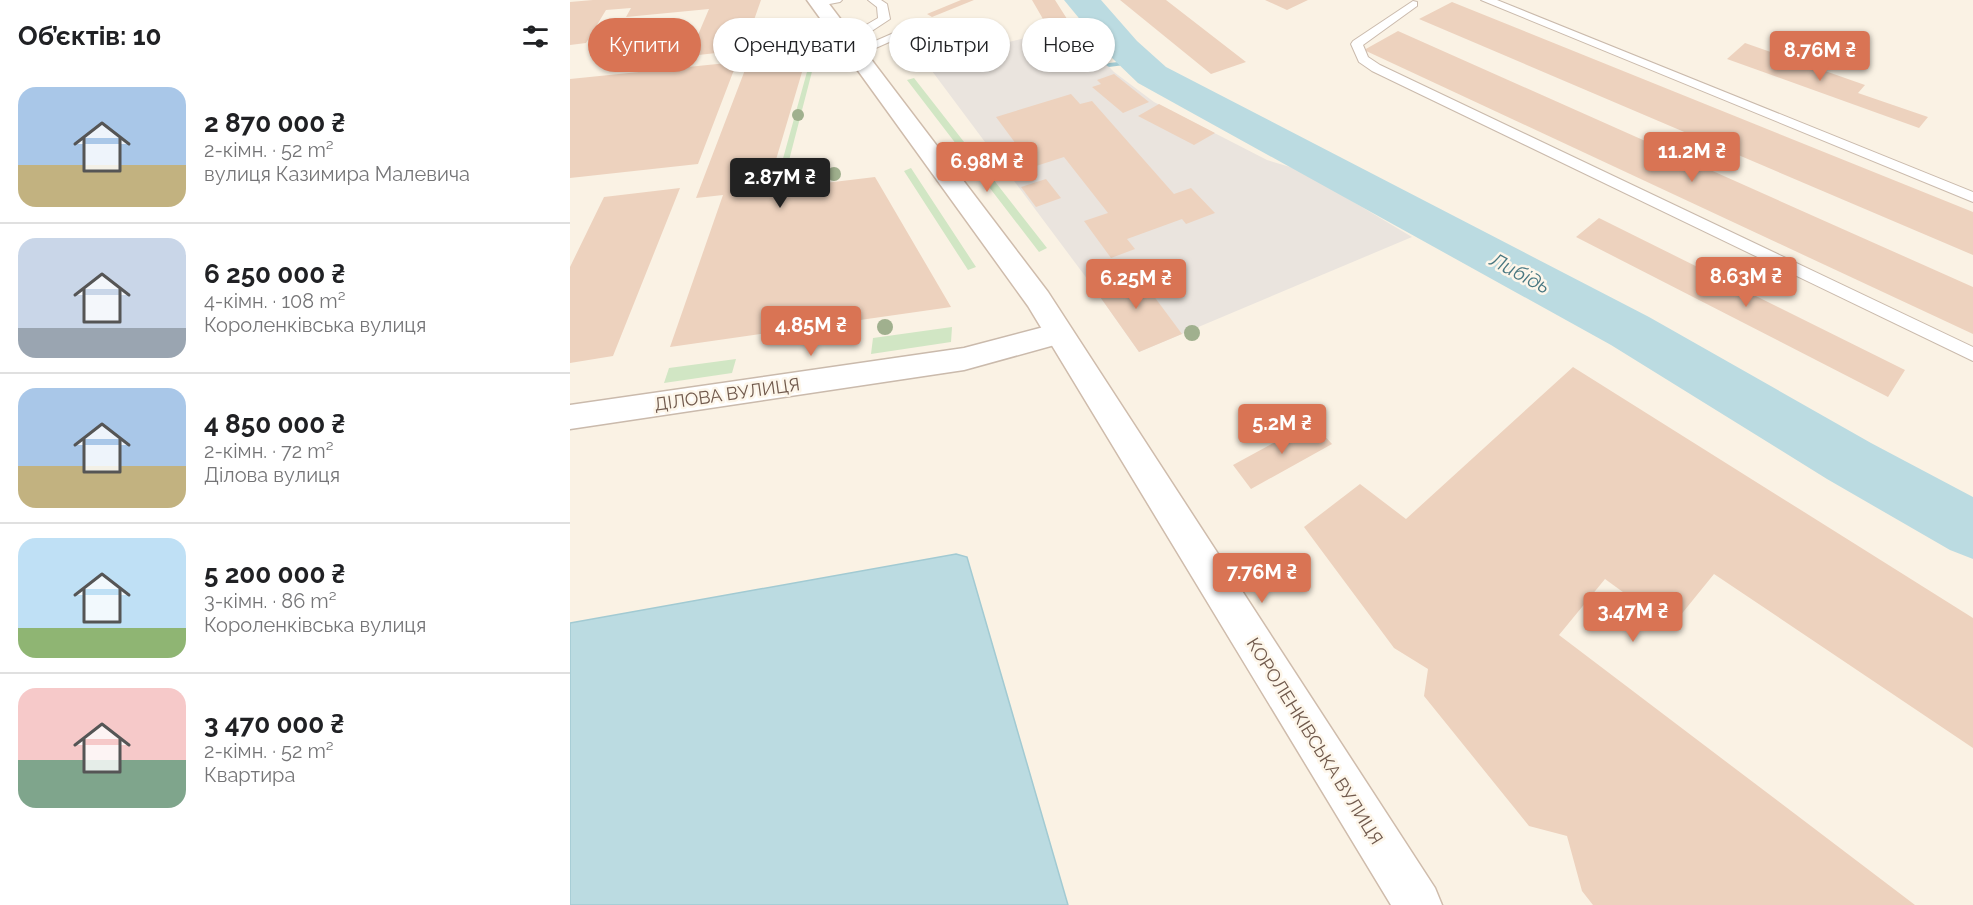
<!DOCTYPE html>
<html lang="uk">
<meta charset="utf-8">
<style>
:root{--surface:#fff;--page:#f6f6f6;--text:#202124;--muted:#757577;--line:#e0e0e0;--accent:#d97454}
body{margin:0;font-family:Raleway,sans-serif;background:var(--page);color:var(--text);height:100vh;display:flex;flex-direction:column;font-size:22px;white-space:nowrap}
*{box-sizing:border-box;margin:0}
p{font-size:20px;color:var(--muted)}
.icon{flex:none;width:33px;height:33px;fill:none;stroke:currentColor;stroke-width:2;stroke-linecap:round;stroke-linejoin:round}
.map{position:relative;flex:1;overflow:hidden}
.drawer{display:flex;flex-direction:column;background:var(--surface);width:570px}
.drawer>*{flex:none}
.hud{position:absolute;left:18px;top:18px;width:570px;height:54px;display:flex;gap:12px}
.price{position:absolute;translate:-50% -51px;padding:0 14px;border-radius:6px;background:var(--accent);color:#fff;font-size:20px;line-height:39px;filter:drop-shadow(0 2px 3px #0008)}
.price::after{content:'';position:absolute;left:50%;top:36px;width:18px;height:14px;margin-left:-9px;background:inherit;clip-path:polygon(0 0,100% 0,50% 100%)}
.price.active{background:#222;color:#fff}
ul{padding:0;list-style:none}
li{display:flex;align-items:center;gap:18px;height:150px;padding:0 18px}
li+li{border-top:2px solid var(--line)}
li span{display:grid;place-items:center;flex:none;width:168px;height:120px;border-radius:18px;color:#555}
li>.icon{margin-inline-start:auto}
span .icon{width:72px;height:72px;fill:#fffc;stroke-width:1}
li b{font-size:26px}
h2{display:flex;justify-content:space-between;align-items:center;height:72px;padding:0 18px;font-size:26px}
.tag{padding:0 21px;border-radius:27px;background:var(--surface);box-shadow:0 2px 4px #0004;font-size:21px;line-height:54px}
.tag.active{background:var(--accent);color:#fff}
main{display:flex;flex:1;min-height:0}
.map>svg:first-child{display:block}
.industrial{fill:#eae4de}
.green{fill:#d1e6c4}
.water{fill:#bbdbe1;stroke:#a2cad2;stroke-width:1.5}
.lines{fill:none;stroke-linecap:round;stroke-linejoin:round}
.stream{fill:#a2cad2;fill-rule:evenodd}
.river{fill:#bbdbe1;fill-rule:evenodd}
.building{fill:#edd2be}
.service-casing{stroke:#cabaac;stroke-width:2}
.tertiary-casing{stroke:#cabaac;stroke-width:3}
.secondary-casing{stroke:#cfbcac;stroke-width:3}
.service{fill:#fff;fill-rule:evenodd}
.tertiary{fill:#fff;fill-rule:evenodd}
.secondary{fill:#fff;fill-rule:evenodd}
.tree{fill:#a0b08e}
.labels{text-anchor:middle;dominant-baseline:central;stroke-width:5;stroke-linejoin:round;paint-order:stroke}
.street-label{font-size:18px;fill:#70594c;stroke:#fdf6ea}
.water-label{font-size:20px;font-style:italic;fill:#487781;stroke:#fdf6ea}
</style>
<main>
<section class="drawer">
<h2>Об’єктів: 10<svg class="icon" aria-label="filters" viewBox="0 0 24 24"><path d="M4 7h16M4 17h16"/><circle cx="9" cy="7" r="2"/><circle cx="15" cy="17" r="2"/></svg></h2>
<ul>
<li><span style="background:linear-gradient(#a9c7e8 65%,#c2b280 0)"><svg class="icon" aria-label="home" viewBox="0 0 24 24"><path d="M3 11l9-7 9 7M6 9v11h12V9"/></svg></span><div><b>2 870 000 ₴</b><p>2-кімн. · 52 m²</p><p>вулиця Казимира Малевича</p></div></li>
<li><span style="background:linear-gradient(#c9d6e8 75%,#9aa5b1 0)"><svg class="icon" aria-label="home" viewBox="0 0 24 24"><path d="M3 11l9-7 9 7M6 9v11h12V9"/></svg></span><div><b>6 250 000 ₴</b><p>4-кімн. · 108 m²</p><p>Короленківська вулиця</p></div></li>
<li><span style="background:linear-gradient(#a9c7e8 65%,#c2b280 0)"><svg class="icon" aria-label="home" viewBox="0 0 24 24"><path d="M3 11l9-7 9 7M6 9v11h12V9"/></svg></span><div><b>4 850 000 ₴</b><p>2-кімн. · 72 m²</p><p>Ділова вулиця</p></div></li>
<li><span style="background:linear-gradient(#bfe0f5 75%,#8fb573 0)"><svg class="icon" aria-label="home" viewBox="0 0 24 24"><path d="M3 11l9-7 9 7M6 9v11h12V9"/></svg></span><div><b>5 200 000 ₴</b><p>3-кімн. · 86 m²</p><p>Короленківська вулиця</p></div></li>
<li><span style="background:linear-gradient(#f6c9c9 60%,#7fa58c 0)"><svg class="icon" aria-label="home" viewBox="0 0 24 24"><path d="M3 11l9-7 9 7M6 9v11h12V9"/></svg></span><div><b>3 470 000 ₴</b><p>2-кімн. · 52 m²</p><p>Квартира</p></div></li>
</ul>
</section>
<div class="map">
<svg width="1403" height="905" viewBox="0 0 1403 905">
<rect width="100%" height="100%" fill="#faf2e4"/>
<path class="industrial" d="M 480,32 L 485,38 L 506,33 L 544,72 L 584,102 L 697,160 L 730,170 L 842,237 L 569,352 L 521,284 L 362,71 L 378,67 L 373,58 Z"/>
<path class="green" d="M 245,60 L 216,172 L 209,173 L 240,61 Z
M 344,78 L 477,248 L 469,252 L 337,80 Z
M 341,168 L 406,267 L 398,270 L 334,171 Z
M 382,327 L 381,342 L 301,354 L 303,338 Z
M 166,359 L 162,373 L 94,383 L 99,368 Z"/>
<path class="water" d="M 386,554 L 397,557 L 498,905 L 0,905 L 0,623 Z"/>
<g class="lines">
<path class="stream" d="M 567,60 L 569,61 L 569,63 L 539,67 L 536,65 L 539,63 Z"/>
<path class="river" d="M 494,0 L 531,0 L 567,41 L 596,67 L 1079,317 L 1301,443 L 1403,497 L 1403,559 L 1380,550 L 1257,479 L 1041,345 L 568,83 L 541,57 Z"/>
</g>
<path class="building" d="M 23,0 L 191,0 L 178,37 L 189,36 L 204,43 L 196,65 L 235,62 L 197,190 L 305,177 L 381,307 L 100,347 L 153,195 L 126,198 L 183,49 L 119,56 L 139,9 L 56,17 L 61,8 L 36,10 L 16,43 L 0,45 L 0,2 Z
M 391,0 L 404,0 L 362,17 L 357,14 Z
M 462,0 L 485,0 L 506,33 L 484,38 Z
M 550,0 L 596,0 L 676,62 L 641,74 Z
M 695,0 L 738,0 L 717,10 Z
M 882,2 L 1403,212 L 1403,255 L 849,19 Z
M 828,31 L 1403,287 L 1403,334 L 794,50 Z
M 1175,43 L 1295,85 L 1288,93 L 1358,117 L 1349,128 L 1157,59 Z
M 394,53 L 397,58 L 405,56 L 410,62 L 381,69 L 373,58 Z
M 167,62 L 128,164 L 0,178 L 0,79 Z
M 544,74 L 579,102 L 553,113 L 522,87 L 531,84 L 527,80 Z
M 501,94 L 510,104 L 522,101 L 604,194 L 621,188 L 645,213 L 616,224 L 612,219 L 557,239 L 565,249 L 541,258 L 514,221 L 538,213 L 494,157 L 463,167 L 426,117 Z
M 589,104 L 645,133 L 624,145 L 568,116 Z
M 476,179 L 491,198 L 466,207 L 451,187 Z
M 110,188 L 43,356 L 0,363 L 0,267 L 34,197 Z
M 1029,218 L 1335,370 L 1318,397 L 1006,237 Z
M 563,268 L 612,334 L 569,352 L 521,284 Z
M 1003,367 L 1403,618 L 1403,748 L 1144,574 L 1101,627 L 1035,579 L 989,635 L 1345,905 L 1023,905 L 1012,891 L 997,836 L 959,826 L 854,696 L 858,669 L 824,648 L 734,527 L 790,484 L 836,519 Z
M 742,422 L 762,444 L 681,489 L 663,465 Z"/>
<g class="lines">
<g class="service-casing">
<path id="service" d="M 248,0 L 272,0 L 270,2 L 249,6 L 243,3 Z
M 298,0 L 311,0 L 317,4 L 320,19 L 282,44 L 274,44 L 274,38 L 308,18 L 307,7 Z
M 911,0 L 927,0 L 1403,192 L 1403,202 Z
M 843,1 L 847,2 L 847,6 L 793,45 L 798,57 L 810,65 L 1403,347 L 1403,361 L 802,71 L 789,62 L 781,44 L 783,41 Z
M 349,22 L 355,25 L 353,27 L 290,55 L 282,55 L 280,52 Z"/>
</g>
<g class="tertiary-casing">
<path id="tertiary" d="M 489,323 L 499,327 L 504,334 L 499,341 L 394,370 L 0,429 L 0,405 L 394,348 Z"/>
</g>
<g class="secondary-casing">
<path id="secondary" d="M 237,0 L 256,0 L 478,292 L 865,888 L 872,905 L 821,905 L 458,306 Z"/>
</g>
<use href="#service" class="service"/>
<use href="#tertiary" class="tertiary"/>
<use href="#secondary" class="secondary"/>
</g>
<g class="tree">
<circle cx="228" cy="115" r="6"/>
<circle cx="264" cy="174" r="7"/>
<circle cx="315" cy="327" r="8"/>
<circle cx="622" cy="333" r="8"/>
</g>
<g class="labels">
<g class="street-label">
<text transform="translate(157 394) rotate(-8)">ДІЛОВА ВУЛИЦЯ</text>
<text transform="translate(745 741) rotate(58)">КОРОЛЕНКІВСЬКА ВУЛИЦЯ</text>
</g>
<g class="water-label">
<text transform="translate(950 273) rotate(28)">Либідь</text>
</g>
</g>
</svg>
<b class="price" style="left:1250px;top:82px">8.76M ₴</b>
<b class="price" style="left:1122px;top:183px">11.2M ₴</b>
<b class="price" style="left:417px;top:193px">6.98M ₴</b>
<b class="price active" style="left:210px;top:209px">2.87M ₴</b>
<b class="price" style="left:1176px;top:308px">8.63M ₴</b>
<b class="price" style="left:566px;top:310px">6.25M ₴</b>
<b class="price" style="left:241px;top:357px">4.85M ₴</b>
<b class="price" style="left:712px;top:455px">5.2M ₴</b>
<b class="price" style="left:692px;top:604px">7.76M ₴</b>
<b class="price" style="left:1063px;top:643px">3.47M ₴</b>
<div class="hud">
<a class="tag active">Купити</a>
<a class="tag">Орендувати</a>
<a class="tag">Фільтри</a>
<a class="tag">Нове</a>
</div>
</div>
</main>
